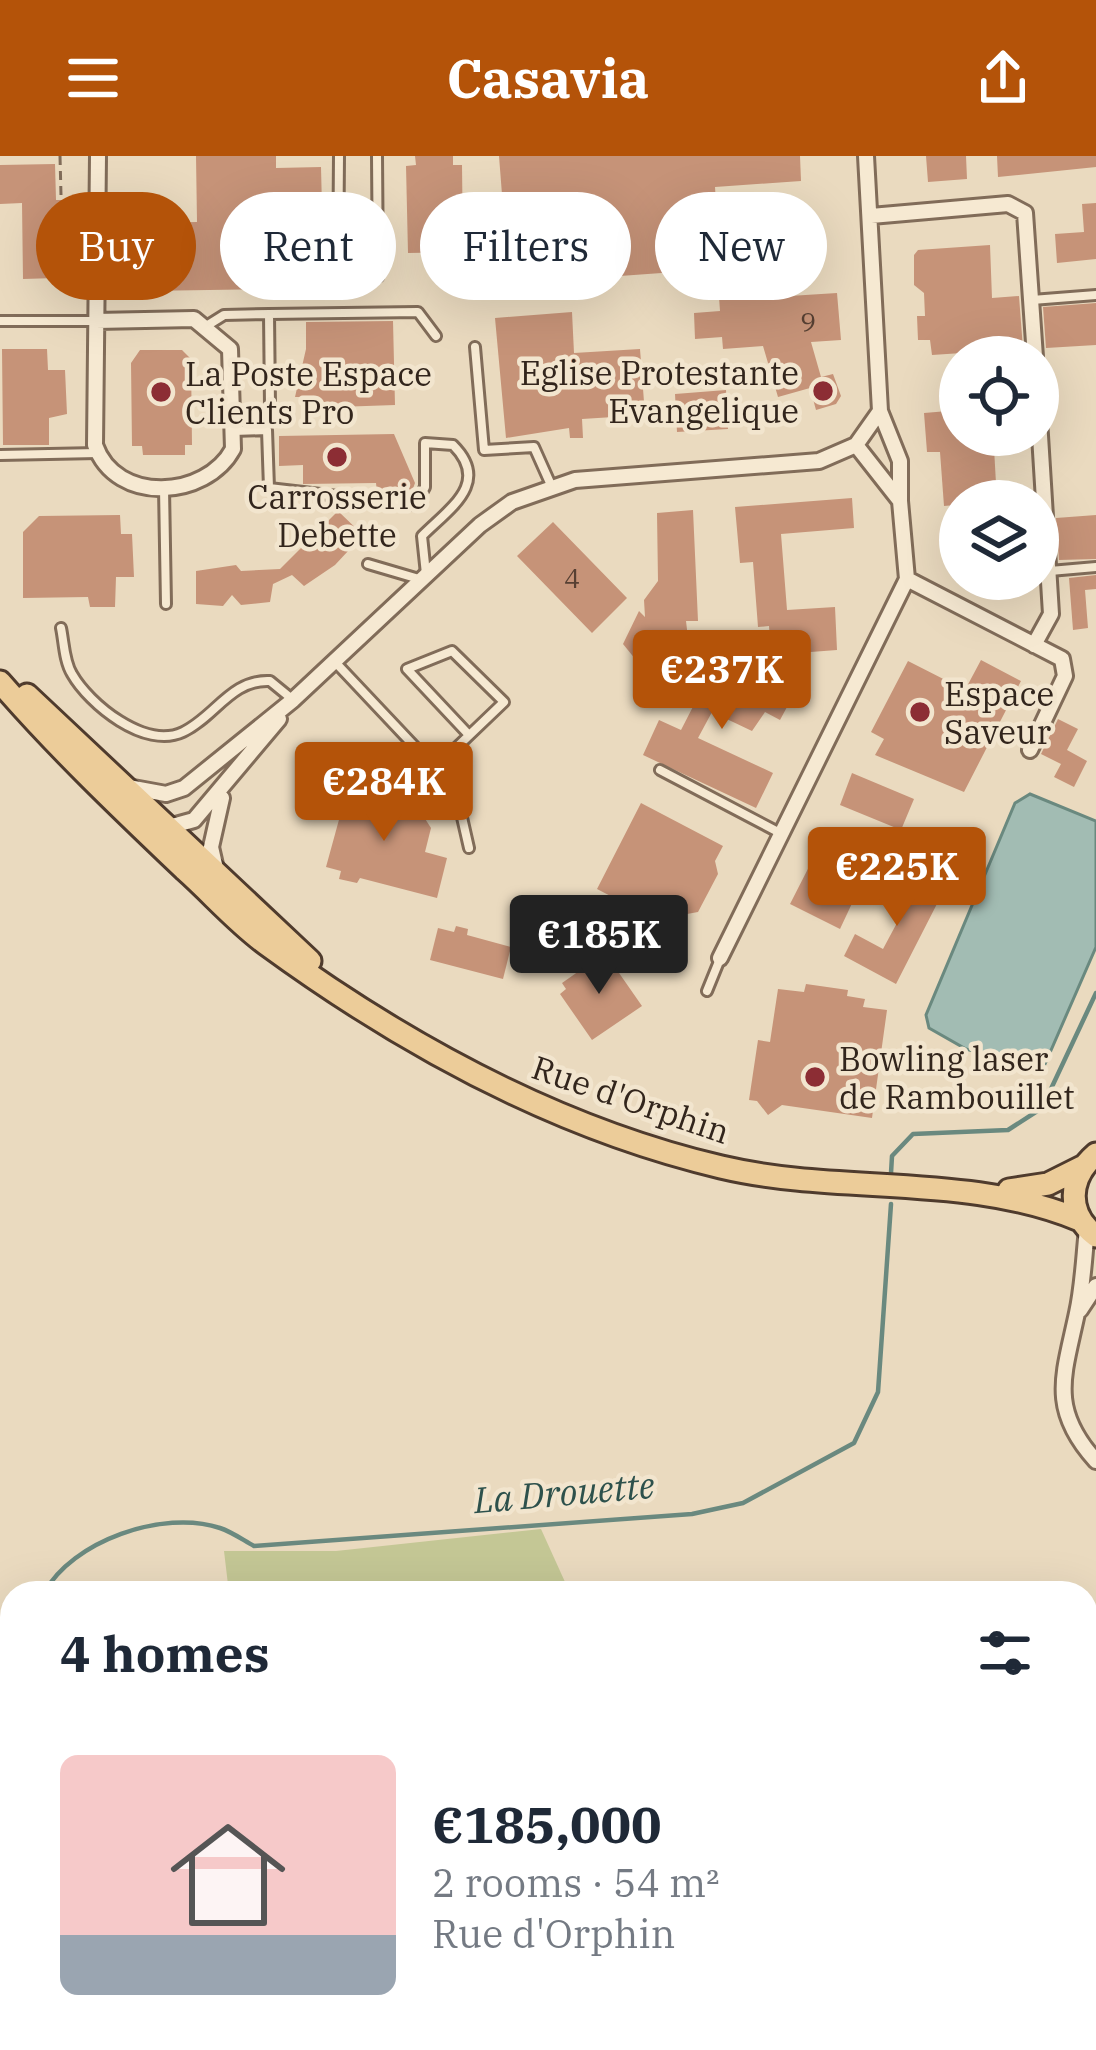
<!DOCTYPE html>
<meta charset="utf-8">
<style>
:root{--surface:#fff;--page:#f6f6f7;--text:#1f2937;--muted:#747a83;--line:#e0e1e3;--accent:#b45309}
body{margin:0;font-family:"IBM Plex Serif",serif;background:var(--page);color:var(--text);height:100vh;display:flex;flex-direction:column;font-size:45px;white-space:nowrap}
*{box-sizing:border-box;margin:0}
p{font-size:39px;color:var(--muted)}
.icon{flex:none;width:66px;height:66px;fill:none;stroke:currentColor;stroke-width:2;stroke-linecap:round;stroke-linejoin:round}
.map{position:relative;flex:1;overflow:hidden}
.side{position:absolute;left:0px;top:1425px;width:1098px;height:471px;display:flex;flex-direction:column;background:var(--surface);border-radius:36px 36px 0 0;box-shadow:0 12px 48px #0002}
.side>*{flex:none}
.banner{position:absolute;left:36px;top:36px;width:1026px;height:108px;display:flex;gap:24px}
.tools{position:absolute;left:939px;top:180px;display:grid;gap:24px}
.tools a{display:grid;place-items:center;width:120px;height:120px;border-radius:50%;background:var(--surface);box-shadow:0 12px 48px #0002;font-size:60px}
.price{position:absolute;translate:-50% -102px;padding:0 27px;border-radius:12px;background:var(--accent);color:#fff;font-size:39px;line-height:78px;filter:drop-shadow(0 3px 6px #0008)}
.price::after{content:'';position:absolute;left:50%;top:72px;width:36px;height:27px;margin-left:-18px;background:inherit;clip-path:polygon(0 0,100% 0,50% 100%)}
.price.active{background:#222;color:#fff}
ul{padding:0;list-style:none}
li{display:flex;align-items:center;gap:36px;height:300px;padding:0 60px}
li+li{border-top:3px solid var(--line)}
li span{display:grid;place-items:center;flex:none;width:336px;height:240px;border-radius:18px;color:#555}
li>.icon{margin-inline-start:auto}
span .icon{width:144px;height:144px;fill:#fffc;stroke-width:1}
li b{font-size:51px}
h2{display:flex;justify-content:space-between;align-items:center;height:144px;padding:0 60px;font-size:51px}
.tag{padding:0 42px;border-radius:54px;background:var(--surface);box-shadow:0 12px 48px #0002;font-size:42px;line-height:108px}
.tag.active{background:var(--accent);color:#fff}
header{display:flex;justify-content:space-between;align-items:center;height:156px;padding:0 60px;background:var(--accent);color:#fff;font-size:54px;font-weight:700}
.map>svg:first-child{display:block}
.green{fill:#c4c795}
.water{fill:#a2bcb3;stroke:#6a897f;stroke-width:3}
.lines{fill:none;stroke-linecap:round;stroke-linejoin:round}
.stream{stroke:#6a897f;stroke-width:4.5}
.building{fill:#c69378}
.lane-casing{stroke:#816c59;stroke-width:14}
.street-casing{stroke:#816c59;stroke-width:20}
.primary-casing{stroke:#4f3b2d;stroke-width:27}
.path{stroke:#816c59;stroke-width:3;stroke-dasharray:9 6;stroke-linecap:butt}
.lane{stroke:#f6e9d2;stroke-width:8}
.street{stroke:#f6e9d2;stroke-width:14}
.primary{stroke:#eccc99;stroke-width:21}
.poi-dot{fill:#8c2d34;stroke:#f2e5ce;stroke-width:4.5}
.labels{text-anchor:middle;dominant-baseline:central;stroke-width:9;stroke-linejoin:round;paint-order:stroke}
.number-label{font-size:27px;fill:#574033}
.poi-label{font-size:33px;fill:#32251c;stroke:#f2e5ce;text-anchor:start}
.street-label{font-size:33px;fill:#32251c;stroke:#f2e5ce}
.water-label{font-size:36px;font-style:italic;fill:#2d514c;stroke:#f2e5ce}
</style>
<header><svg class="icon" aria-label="menu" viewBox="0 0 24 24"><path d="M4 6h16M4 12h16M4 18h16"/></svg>Casavia<svg class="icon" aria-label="share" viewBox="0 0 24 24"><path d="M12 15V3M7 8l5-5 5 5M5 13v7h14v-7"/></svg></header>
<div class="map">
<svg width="1096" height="1894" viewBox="0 0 1096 1894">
<rect width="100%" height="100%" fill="#eadabf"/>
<path class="green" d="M 541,1373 L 570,1437 L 229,1437 L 224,1395 L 336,1395 Z
M 355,1884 L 786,1884 L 791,1894 L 360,1894 Z"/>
<path class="water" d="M 1030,638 L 1096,665 L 1096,791 L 1045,908 L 1034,912 L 966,893 L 929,872 L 926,859 L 1015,647 Z"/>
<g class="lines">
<path class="stream" d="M 891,1017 L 892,1000 L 913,978 L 1008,974 L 1042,952 L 1096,837
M 44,1437 C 72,1385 163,1353 220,1372 C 232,1376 243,1384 254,1390 L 692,1358 L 743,1347 L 854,1287 L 878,1236 L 891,1048
M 0,1603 L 12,1562"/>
</g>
<path class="building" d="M 196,0 L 276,0 L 276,12 L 321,11 L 324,132 L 145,135 L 144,67 L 197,66 Z
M 415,0 L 453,0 L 453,9 L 462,9 L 463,96 L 408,97 L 406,10 L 416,9 Z
M 499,0 L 800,0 L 801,25 L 715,31 L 717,62 L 777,58 L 781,69 L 784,110 L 740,113 L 743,143 L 837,137 L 841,184 L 811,186 L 821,221 L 833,218 L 841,240 L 836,248 L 816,254 L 810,232 L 778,241 L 763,190 L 723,193 L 722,181 L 695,183 L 694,157 L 720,155 L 717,113 L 509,128 Z
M 926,0 L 966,0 L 967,23 L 928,26 Z
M 997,0 L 1096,0 L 1096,11 L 998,21 Z
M 55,8 L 56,44 L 65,44 L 66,67 L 56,68 L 56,122 L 23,123 L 22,47 L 0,48 L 0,9 Z
M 1096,47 L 1096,103 L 1057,107 L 1055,78 L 1084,76 L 1082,48 Z
M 990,89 L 992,142 L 1019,140 L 1023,193 L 932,199 L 930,184 L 918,184 L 917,160 L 925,160 L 924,137 L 914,129 L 914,99 L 918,94 Z
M 1096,147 L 1096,189 L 1046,192 L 1043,151 Z
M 572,156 L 574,197 L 640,193 L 645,259 L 582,263 L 583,282 L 570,282 L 569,272 L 506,282 L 495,162 Z
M 393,165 L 395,249 L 308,252 L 308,241 L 295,241 L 306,193 L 306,166 Z
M 2,193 L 47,193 L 48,214 L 65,214 L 67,258 L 49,262 L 49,289 L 3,289 Z
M 140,194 L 182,194 L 191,203 L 192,289 L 185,289 L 185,299 L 143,299 L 142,290 L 132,290 L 131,207 Z
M 726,234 L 728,273 L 677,276 L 675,238 Z
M 960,254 L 960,279 L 1022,279 L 1023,290 L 994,292 L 997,345 L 944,350 L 940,296 L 927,296 L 924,257 Z
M 394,278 L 415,327 L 411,338 L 377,336 L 376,327 L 303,328 L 303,309 L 279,310 L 279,280 Z
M 852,342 L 854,372 L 781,378 L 787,454 L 835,451 L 837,494 L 771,499 L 769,470 L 758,471 L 753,406 L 740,407 L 735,351 Z
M 693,354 L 698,465 L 686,465 L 690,499 L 636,504 L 623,488 L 639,455 L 645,461 L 644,444 L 658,425 L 657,357 Z
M 338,355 L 363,379 L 335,409 L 304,430 L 292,419 L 273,428 L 270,446 L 241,449 L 232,439 L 223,450 L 196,448 L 196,415 L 236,409 L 241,415 L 280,413 Z
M 120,359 L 121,378 L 132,378 L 134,421 L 116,421 L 115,451 L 90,451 L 88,441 L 23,442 L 23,376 L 39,360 Z
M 1096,359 L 1096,403 L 1059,404 L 1056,362 Z
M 553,366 L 627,442 L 592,477 L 517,400 Z
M 1096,419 L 1096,433 L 1085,434 L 1088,472 L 1073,474 L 1069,422 Z
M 719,500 L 794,538 L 780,564 L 765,556 L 752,575 L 712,556 L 698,582 L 773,617 L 756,652 L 643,599 L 659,564 L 681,574 Z
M 981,504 L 1021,525 L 964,636 L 875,599 L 884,583 L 871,576 L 908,505 L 965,534 Z
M 1058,563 L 1078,573 L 1067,594 L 1087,605 L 1074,631 L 1054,621 L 1061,608 L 1041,598 Z
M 852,617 L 914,643 L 901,674 L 840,649 Z
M 351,620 L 384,628 L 377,652 L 422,658 L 431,672 L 425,696 L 447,702 L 437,742 L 360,722 L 357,727 L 339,723 L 341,715 L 326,711 Z
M 641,647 L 723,690 L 715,705 L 718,718 L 698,756 L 687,758 L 678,775 L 597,733 Z
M 814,701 L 862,726 L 840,773 L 790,748 Z
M 887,714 L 941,740 L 896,828 L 844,800 L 855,778 L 883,793 L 906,750 L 877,735 Z
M 456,770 L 468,773 L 467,779 L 511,791 L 503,823 L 430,804 L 438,772 L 454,776 Z
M 599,801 L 604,809 L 610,804 L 642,850 L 592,884 L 560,838 L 566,833 L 562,827 Z
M 806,828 L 848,834 L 847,840 L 865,843 L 863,851 L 887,854 L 872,962 L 782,949 L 768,959 L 757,945 L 749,944 L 758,884 L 770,886 L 778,833 L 804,836 Z"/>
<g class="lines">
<g class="lane-casing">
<path id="lane" d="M 339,0 L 338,123 L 378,121 L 377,0
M 1032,144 L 1096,139
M 269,158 L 418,156 L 436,180
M 0,165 L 94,165
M 208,169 L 224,159 L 269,158 L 270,250
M 475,191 L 484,294 L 534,291 L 551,329
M 233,275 L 267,274 L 269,332 L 415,349 L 425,331 L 425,287 L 453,289 C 491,327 450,352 422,380 L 426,418
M 0,299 L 98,297
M 164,332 L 166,448
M 368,408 L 419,423
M 1050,415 L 1096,411
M 61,472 C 64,486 64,505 72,518 C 89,548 145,594 183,576 C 215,561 231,523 270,525 L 292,543
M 336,507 L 435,612 L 433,631 L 461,657 L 469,692
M 435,612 L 504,546 L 452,495 L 407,513 L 469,579
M 660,614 L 780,677
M 707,835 L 720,803"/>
</g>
<g class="street-casing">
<path id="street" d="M 871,60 L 1008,48 L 1025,57 L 1035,201
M 96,165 L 194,163 L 230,193 L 233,293 C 206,343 116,349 95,289 L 98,0
M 856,289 L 900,345 L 900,305 L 880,255
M 907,423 L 1062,503 L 1065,520 L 1030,594
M 1034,489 L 1051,458 L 1038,247
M 128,631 L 166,638 L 184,632 L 293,544 L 480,369 L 512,346 L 575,324 L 819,305 L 856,289 L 880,255 L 866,0
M 165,672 L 194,664 L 279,563
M 216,713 L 211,691 L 222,642
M 720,802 L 907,423 L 900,345
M 1087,1073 C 1084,1101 1083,1130 1077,1157 C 1064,1219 1048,1252 1096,1305
M 1080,1154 L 1096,1130"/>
</g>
<g class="primary-casing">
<path id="primary" d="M 0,526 C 58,593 121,653 185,714 C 212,738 237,767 266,788 C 403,888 555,972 721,1011 C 839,1039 968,1017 1080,1064
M 27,539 L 310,805
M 1096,998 C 1068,1022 1066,1057 1096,1080
M 1009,1034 L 1048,1028 L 1082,1011"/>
</g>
<path class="path" d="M 60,0 L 61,39"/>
<use href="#lane" class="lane"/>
<use href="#street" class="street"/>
<use href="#primary" class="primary"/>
</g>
<g class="poi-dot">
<circle cx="823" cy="235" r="12"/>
<circle cx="161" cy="236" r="12"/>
<circle cx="337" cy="301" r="12"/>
<circle cx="920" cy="556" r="12"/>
<circle cx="815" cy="921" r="12"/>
</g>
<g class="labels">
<g class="number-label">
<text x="808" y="165">9</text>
<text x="572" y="421">4</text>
</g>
<g class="poi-label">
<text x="799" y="216" text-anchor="end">Eglise Protestante<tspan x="799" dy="38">Evangelique</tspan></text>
<text x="185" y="217">La Poste Espace<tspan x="185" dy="38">Clients Pro</tspan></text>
<text x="337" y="340" text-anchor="middle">Carrosserie<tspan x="337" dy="38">Debette</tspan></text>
<text x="944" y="537">Espace<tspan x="944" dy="38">Saveur</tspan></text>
<text x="839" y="902">Bowling laser<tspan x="839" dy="38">de Rambouillet</tspan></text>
</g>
<g class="street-label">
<text transform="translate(631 943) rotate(19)">Rue d'Orphin</text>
</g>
<g class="water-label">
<text transform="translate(564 1336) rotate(-5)">La Drouette</text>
</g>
</g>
</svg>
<div class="tools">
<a><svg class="icon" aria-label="locate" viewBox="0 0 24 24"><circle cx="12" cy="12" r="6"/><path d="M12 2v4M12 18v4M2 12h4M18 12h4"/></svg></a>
<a><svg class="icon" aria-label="layers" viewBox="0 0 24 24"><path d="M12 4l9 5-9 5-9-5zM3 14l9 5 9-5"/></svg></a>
</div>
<b class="price" style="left:722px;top:576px">€237K</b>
<b class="price" style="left:384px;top:688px">€284K</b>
<b class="price" style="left:897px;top:773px">€225K</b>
<b class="price active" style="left:599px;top:841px">€185K</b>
<div class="banner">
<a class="tag active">Buy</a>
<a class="tag">Rent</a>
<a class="tag">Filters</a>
<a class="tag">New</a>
</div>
<section class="side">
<h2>4 homes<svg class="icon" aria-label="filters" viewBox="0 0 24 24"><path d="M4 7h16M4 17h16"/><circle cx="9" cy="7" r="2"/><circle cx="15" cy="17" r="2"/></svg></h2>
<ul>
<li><span style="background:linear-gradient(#f6c9c9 75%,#9aa5b1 0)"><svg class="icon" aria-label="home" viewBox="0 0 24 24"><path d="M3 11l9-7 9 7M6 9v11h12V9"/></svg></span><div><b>€185,000</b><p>2 rooms · 54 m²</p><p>Rue d'Orphin</p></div></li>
</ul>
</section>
</div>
